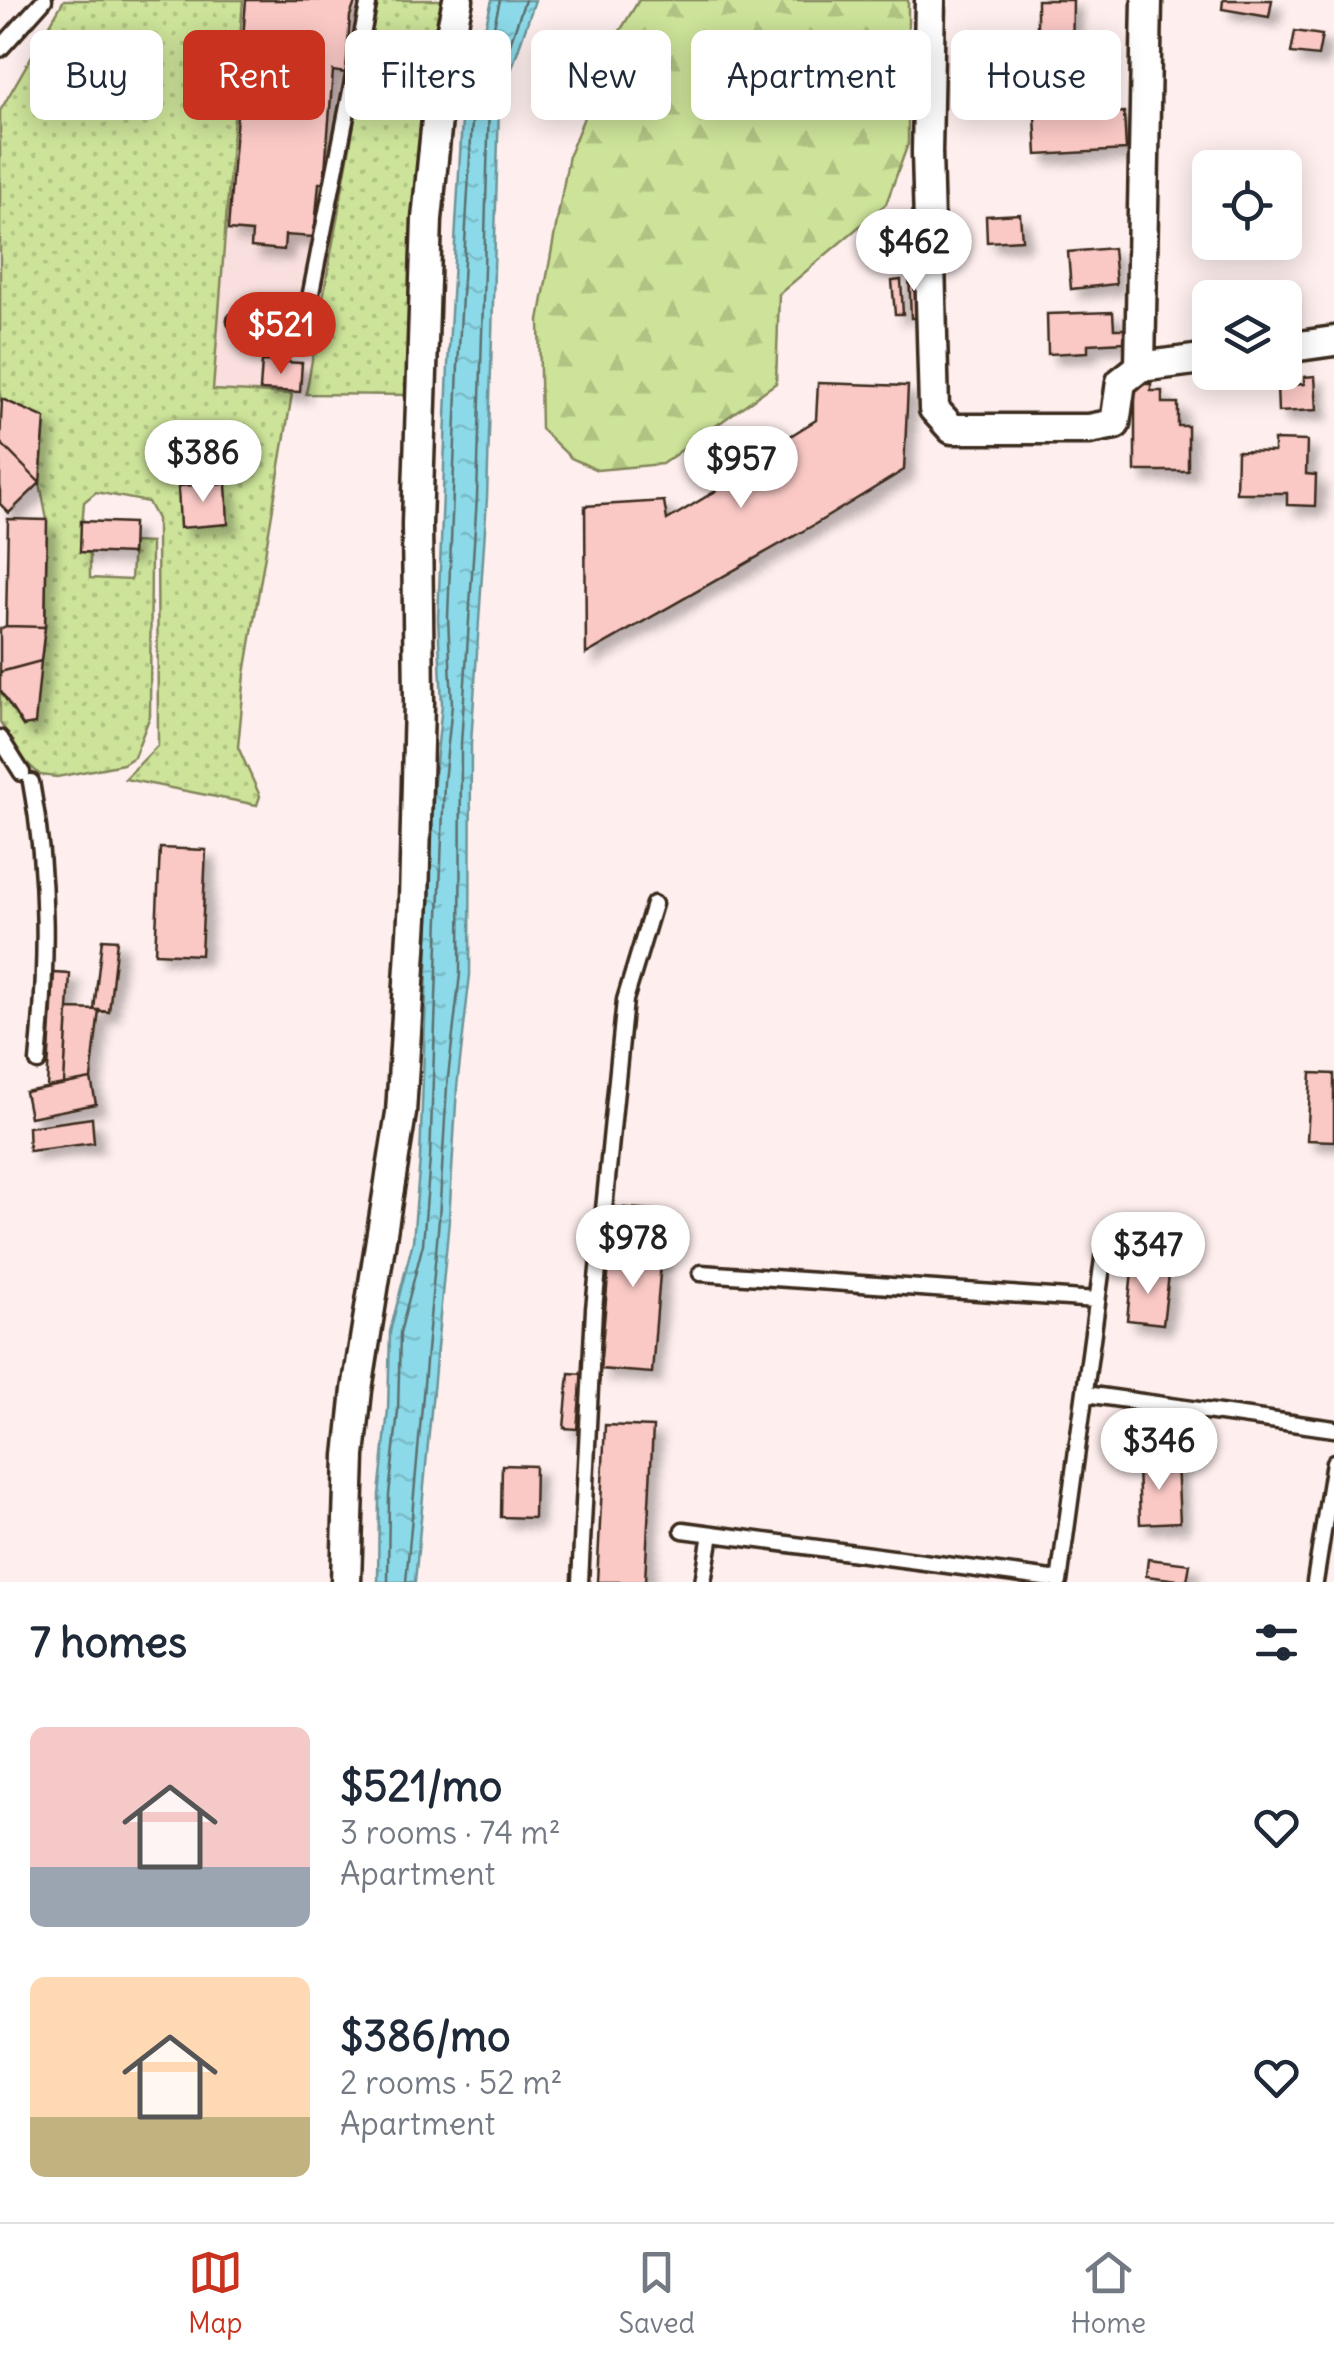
<!DOCTYPE html>
<meta charset="utf-8">
<style>
:root{--surface:#fff;--page:#f2f2f3;--text:#1f2937;--muted:#747a83;--line:#e0e1e3;--accent:#c8321e}
body{margin:0;font-family:Delius,sans-serif;background:var(--page);color:var(--text);height:100vh;display:flex;flex-direction:column;font-size:38px;white-space:nowrap}
*{box-sizing:border-box;margin:0}
p{font-size:32px;color:var(--muted)}
.icon{flex:none;width:55px;height:55px;fill:none;stroke:currentColor;stroke-width:2;stroke-linecap:round;stroke-linejoin:round}
.map{position:relative;height:1582px;overflow:hidden}
.details{display:flex;flex-direction:column;background:var(--surface);flex:1}
.details>*{flex:none}
.guide{position:absolute;left:30px;top:30px;width:1275px;height:90px;display:flex;gap:20px}
.controls{position:absolute;left:1192px;top:150px;display:grid;gap:20px}
.controls a{display:grid;place-items:center;width:110px;height:110px;border-radius:15px;background:var(--surface);box-shadow:0 5px 25px #0003;font-size:50px}
.price{position:absolute;translate:-50% -85px;padding:0 22px;border-radius:35px;background:#fff;color:#222;font-size:32px;line-height:65px;filter:drop-shadow(0 2px 5px #0008)}
.price::after{content:'';position:absolute;left:50%;top:60px;width:30px;height:22px;margin-left:-15px;background:inherit;clip-path:polygon(0 0,100% 0,50% 100%)}
.price.selected{background:var(--accent);color:#fff}
ul{padding:0;list-style:none}
li{display:flex;align-items:center;gap:30px;height:250px;padding:0 30px}
li span{display:grid;place-items:center;flex:none;width:280px;height:200px;border-radius:15px;color:#555}
li>.icon{margin-inline-start:auto}
span .icon{width:120px;height:120px;fill:#fffc;stroke-width:1}
li b{font-size:42px}
h2{display:flex;justify-content:space-between;align-items:center;height:120px;padding:0 30px;font-size:42px}
.tag{padding:0 35px;border-radius:15px;background:var(--surface);box-shadow:0 5px 25px #0003;font-size:35px;line-height:90px}
.tag.selected{background:var(--accent);color:#fff}
.dock{display:flex;justify-content:space-around;align-items:center;height:140px;border-top:2px solid var(--line);background:var(--surface);font-size:28px;color:var(--muted)}
.dock a{display:grid;justify-items:center;gap:5px}
.dock .selected{color:var(--accent)}
.map>svg:first-child{display:block}
.built{fill:#f9e0de}
.grass{fill:url(#grass-dots);stroke:#84865c;stroke-width:2.5}
.forest{fill:url(#forest-firs);stroke:#84865c;stroke-width:2.5}
.water{fill:url(#water-ripples);stroke:#6c9498;stroke-width:2.5}
.lines{fill:none;stroke-linecap:round;stroke-linejoin:round}
.shore{stroke:#5b706f;stroke-width:2.5}
.building{fill:#fac9c6;stroke:#3b2a1e;stroke-width:2.5;filter:url(#shadow)}
.lane-casing{stroke:#3b2a1e;stroke-width:21}
.street-casing{stroke:#3b2a1e;stroke-width:35}
.lane{stroke:#fff;stroke-width:14}
.street{stroke:#fff;stroke-width:28}
</style>
<div class="map">
<svg width="1334" height="1582" viewBox="0 0 1334 1582">
<defs>
<pattern id="grass-dots" width="8" height="8" patternUnits="userSpaceOnUse" patternTransform="scale(2.5)"><rect width="8" height="8" fill="#cce399"/><path d="M2 2h.1M6 6h.1" fill="none" stroke="#b0c383" stroke-width="1.8" stroke-linecap="round"/></pattern>
<pattern id="forest-firs" width="22" height="20" patternUnits="userSpaceOnUse" patternTransform="scale(2.5)"><rect width="22" height="20" fill="#cce399"/><path d="M5 1l3.5 6h-7zM16 11l3.5 6h-7z" fill="#b0c383"/></pattern>
<pattern id="water-ripples" width="26" height="14" patternUnits="userSpaceOnUse" patternTransform="scale(2.5)"><rect width="26" height="14" fill="#8cdae9"/><path d="M2 4q2-2 4 0t4 0M15 11q2-2 4 0t4 0" fill="none" stroke="#7abbc7"/></pattern>
<filter id="shadow"><feDropShadow dx="9" dy="9" stdDeviation="5" flood-color="#0004"/></filter>
</defs>
<rect width="100%" height="100%" fill="#feefee"/>
<filter id="ink" filterUnits="userSpaceOnUse"><feTurbulence type="fractalNoise" baseFrequency=".01" numOctaves="2"/><feDisplacementMap in="SourceGraphic" scale="20" xChannelSelector="R" yChannelSelector="G"/><feConvolveMatrix kernelMatrix="1 2 1 2 8 2 1 2 1" color-interpolation-filters="sRGB"/></filter>
<g filter="url(#ink)">
<path class="built" d="M 243,0 L 376,0 L 306,394 L 213,391 Z"/>
<path class="grass" d="M 64,0 L 243,0 L 213,390 L 292,394 L 245,674 L 238,747 L 260,796 L 257,805 L 125,779 L 158,745 L 157,519 L 148,502 L 96,492 L 84,502 L 80,552 L 90,553 L 90,578 L 131,580 L 133,542 L 151,543 L 150,716 L 134,757 L 123,764 L 57,777 L 40,775 L 26,762 L 0,722 L 0,690 L 23,726 L 41,661 L 45,627 L 47,520 L 40,483 L 45,419 L 0,401 L 0,111 Z
M 376,0 L 450,0 L 413,395 L 306,394 Z"/>
<path class="forest" d="M 639,0 L 908,0 L 908,144 L 886,204 L 779,294 L 776,383 L 662,464 L 597,470 L 571,458 L 541,429 L 539,320 L 569,155 L 615,39 Z"/>
<path class="water" d="M 492,0 L 535,0 L 499,106 L 487,498 L 471,744 L 470,975 L 457,1087 L 449,1220 L 415,1582 L 378,1582 L 379,1495 L 388,1410 L 390,1332 L 413,1241 L 420,1159 L 434,782 L 442,705 L 438,618 L 448,366 L 462,120 Z"/>
<g class="lines">
<path class="shore" d="M 388,1582 L 389,1495 L 398,1411 L 400,1333 L 423,1244 L 430,1159 L 444,782 L 452,705 L 448,617 L 458,366 L 472,121 L 500,0
M 406,1582 L 439,1219 L 447,1086 L 460,974 L 461,744 L 477,497 L 489,105 L 525,0"/>
</g>
<path class="building" d="M 246,0 L 356,0 L 350,16 L 346,73 L 333,71 L 324,183 L 319,183 L 314,237 L 285,235 L 284,250 L 251,247 L 252,232 L 228,230 Z
M 1037,0 L 1073,0 L 1072,69 L 1037,69 Z
M 1223,0 L 1272,0 L 1269,17 L 1222,9 Z
M 1295,31 L 1322,35 L 1318,56 L 1291,53 Z
M 1124,112 L 1126,150 L 1037,155 L 1035,116 Z
M 1020,214 L 1022,240 L 987,242 L 986,216 Z
M 1113,248 L 1116,284 L 1071,289 L 1068,252 Z
M 909,272 L 919,272 L 919,318 L 911,318 Z
M 901,280 L 903,314 L 895,314 L 892,281 Z
M 1288,282 L 1289,325 L 1285,325 L 1285,298 L 1265,298 L 1265,283 Z
M 1113,312 L 1114,329 L 1124,329 L 1124,342 L 1088,344 L 1088,352 L 1048,354 L 1047,314 Z
M 262,361 L 302,363 L 300,392 L 260,390 Z
M 1315,376 L 1317,410 L 1278,412 L 1277,386 L 1304,384 L 1304,377 Z
M 818,383 L 908,386 L 904,470 L 812,526 L 586,654 L 585,506 L 664,501 L 667,520 L 771,458 L 766,451 L 816,420 Z
M 1135,384 L 1151,384 L 1151,391 L 1162,391 L 1162,403 L 1178,403 L 1178,426 L 1188,426 L 1188,471 L 1135,471 Z
M 2,399 L 45,418 L 40,483 L 0,442 Z
M 1274,440 L 1307,441 L 1306,474 L 1316,475 L 1315,506 L 1287,505 L 1287,493 L 1236,493 L 1237,451 L 1274,452 Z
M 0,442 L 40,483 L 9,513 L 0,504 Z
M 226,483 L 228,524 L 180,528 L 178,486 Z
M 8,519 L 47,520 L 45,627 L 6,626 Z
M 81,521 L 133,523 L 132,554 L 80,552 Z
M 6,626 L 45,627 L 41,661 L 0,672 L 0,629 Z
M 41,661 L 35,724 L 23,726 L 0,690 L 0,672 Z
M 160,848 L 206,850 L 201,955 L 155,953 Z
M 102,939 L 117,940 L 109,1012 L 94,1010 Z
M 54,973 L 70,974 L 64,1084 L 47,1087 Z
M 68,1009 L 99,1010 L 91,1079 L 64,1084 Z
M 1311,1073 L 1334,1074 L 1334,1141 L 1307,1140 Z
M 91,1079 L 96,1104 L 30,1117 L 25,1092 Z
M 92,1118 L 94,1143 L 29,1151 L 28,1127 Z
M 614,1207 L 665,1211 L 652,1373 L 600,1369 Z
M 1132,1271 L 1169,1275 L 1163,1324 L 1127,1320 Z
M 569,1373 L 582,1374 L 577,1429 L 564,1428 Z
M 605,1425 L 653,1427 L 645,1582 L 597,1582 Z
M 1177,1463 L 1180,1522 L 1140,1524 L 1138,1464 Z
M 502,1465 L 535,1466 L 534,1518 L 501,1517 Z
M 1148,1559 L 1190,1564 L 1187,1581 L 1146,1576 Z"/>
<g class="lines">
<g class="lane-casing">
<path id="lane" d="M 0,49 L 44,0
M 236,321 L 305,323 L 369,0
M 0,738 L 22,773
M 31,782 C 49,876 47,967 38,1062
M 701,1273 L 1097,1300
M 1085,1394 L 1334,1429
M 683,1530 L 1059,1580
M 580,1582 L 594,1309 L 625,1000 L 654,904
M 703,1582 L 711,1534
M 1059,1582 L 1105,1244
M 1315,1582 L 1334,1462"/>
</g>
<g class="street-casing">
<path id="street" d="M 930,0 L 927,152 L 934,409 L 952,429 L 1089,429 L 1115,424 L 1121,382 L 1140,367
M 1147,0 L 1140,367 L 1210,358
M 1285,348 L 1334,341
M 346,1582 L 350,1456 L 357,1390 L 401,1113 L 414,901 L 419,703 L 417,524 L 427,219 L 441,79 L 458,0"/>
</g>
<use href="#lane" class="lane"/>
<use href="#street" class="street"/>
</g>
</g>
</svg>
<div class="controls">
<a><svg class="icon" aria-label="locate" viewBox="0 0 24 24"><circle cx="12" cy="12" r="6"/><path d="M12 2v4M12 18v4M2 12h4M18 12h4"/></svg></a>
<a><svg class="icon" aria-label="layers" viewBox="0 0 24 24"><path d="M12 4l9 5-9 5-9-5zM3 14l9 5 9-5"/></svg></a>
</div>
<b class="price" style="left:914px;top:294px">$462</b>
<b class="price selected" style="left:281px;top:377px">$521</b>
<b class="price" style="left:203px;top:505px">$386</b>
<b class="price" style="left:741px;top:511px">$957</b>
<b class="price" style="left:633px;top:1290px">$978</b>
<b class="price" style="left:1148px;top:1297px">$347</b>
<b class="price" style="left:1159px;top:1493px">$346</b>
<div class="guide">
<a class="tag">Buy</a>
<a class="tag selected">Rent</a>
<a class="tag">Filters</a>
<a class="tag">New</a>
<a class="tag">Apartment</a>
<a class="tag">House</a>
</div>
</div>
<section class="details">
<h2>7 homes<svg class="icon" aria-label="filters" viewBox="0 0 24 24"><path d="M4 7h16M4 17h16"/><circle cx="9" cy="7" r="2"/><circle cx="15" cy="17" r="2"/></svg></h2>
<ul>
<li><span style="background:linear-gradient(#f6c9c9 70%,#9aa5b1 0)"><svg class="icon" aria-label="home" viewBox="0 0 24 24"><path d="M3 11l9-7 9 7M6 9v11h12V9"/></svg></span><div><b>$521/mo</b><p>3 rooms · 74 m²</p><p>Apartment</p></div><svg class="icon" aria-label="heart" viewBox="0 0 24 24"><path d="M12 20l-8-8c-3-5 5-10 8-4 3-6 11-1 8 4z"/></svg></li>
<li><span style="background:linear-gradient(#ffd9b3 70%,#c2b280 0)"><svg class="icon" aria-label="home" viewBox="0 0 24 24"><path d="M3 11l9-7 9 7M6 9v11h12V9"/></svg></span><div><b>$386/mo</b><p>2 rooms · 52 m²</p><p>Apartment</p></div><svg class="icon" aria-label="heart" viewBox="0 0 24 24"><path d="M12 20l-8-8c-3-5 5-10 8-4 3-6 11-1 8 4z"/></svg></li>
</ul>
</section>
<nav class="dock">
<a class="selected"><svg class="icon" aria-label="map" viewBox="0 0 24 24"><path d="M3 6l6-2 6 2 6-2v14l-6 2-6-2-6 2zM9 4v14M15 6v14"/></svg>Map</a>
<a><svg class="icon" aria-label="saved" viewBox="0 0 24 24"><path d="M7 4h10v16l-5-4-5 4z"/></svg>Saved</a>
<a><svg class="icon" aria-label="home" viewBox="0 0 24 24"><path d="M3 11l9-7 9 7M6 9v11h12V9"/></svg>Home</a>
</nav>
